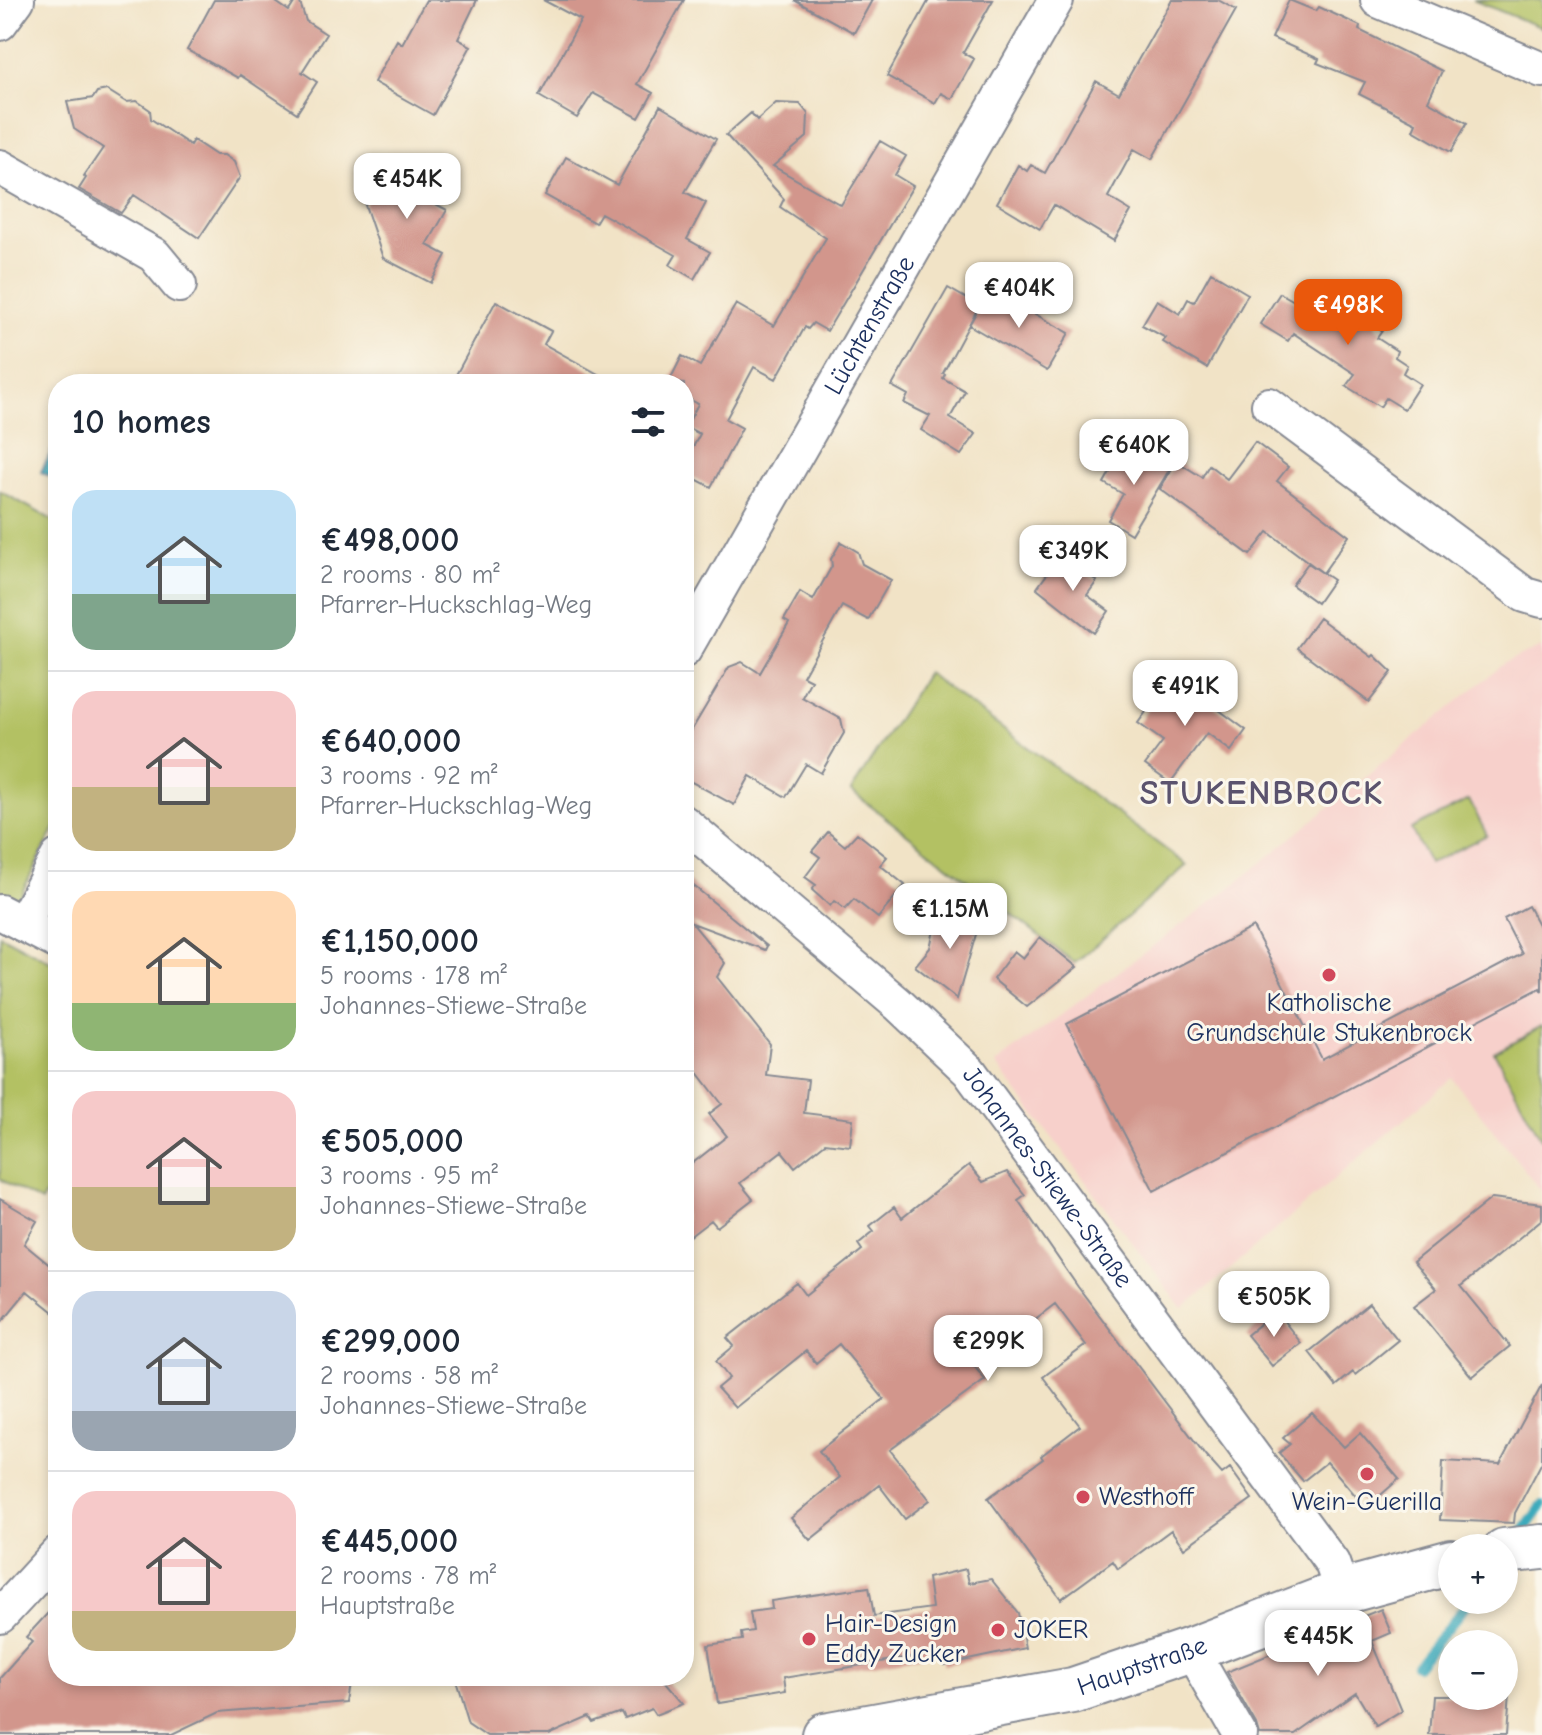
<!DOCTYPE html>
<meta charset="utf-8">
<style>
:root{--surface:#fff;--page:#f6f6f7;--text:#1f2937;--muted:#747a83;--line:#e0e1e3;--accent:#ea580c}
body{margin:0;font-family:"Comic Neue",sans-serif;background:var(--page);color:var(--text);height:100vh;display:flex;flex-direction:column;font-size:30px;white-space:nowrap}
*{box-sizing:border-box;margin:0}
p{font-size:26px;color:var(--muted)}
.icon{flex:none;width:44px;height:44px;fill:none;stroke:currentColor;stroke-width:2;stroke-linecap:round;stroke-linejoin:round}
.map{position:relative;flex:1;overflow:hidden}
.drawer{position:absolute;left:48px;top:374px;width:646px;height:1312px;display:flex;flex-direction:column;background:var(--surface);border-radius:32px;box-shadow:0 4px 12px #0003}
.drawer>*{flex:none}
.controls{position:absolute;left:1438px;top:1534px;display:grid;gap:16px}
.controls a{display:grid;place-items:center;width:80px;height:80px;border-radius:50%;background:var(--surface);box-shadow:0 4px 12px #0003;font-size:40px}
.price{position:absolute;translate:-50% -68px;padding:0 18px;border-radius:16px;background:#fff;color:#222;font-size:26px;line-height:52px;filter:drop-shadow(0 2px 4px #0008)}
.price::after{content:'';position:absolute;left:50%;top:48px;width:24px;height:18px;margin-left:-12px;background:inherit;clip-path:polygon(0 0,100% 0,50% 100%)}
.price.on{background:var(--accent);color:#fff}
ul{padding:0;list-style:none}
li{display:flex;align-items:center;gap:24px;height:200px;padding:0 24px}
li+li{border-top:2px solid var(--line)}
li span{display:grid;place-items:center;flex:none;width:224px;height:160px;border-radius:24px;color:#555}
li>.icon{margin-inline-start:auto}
span .icon{width:96px;height:96px;fill:#fffc;stroke-width:1}
li b{font-size:34px}
h2{display:flex;justify-content:space-between;align-items:center;height:96px;padding:0 24px;font-size:34px}
.map>svg:first-child{display:block}
.built{fill:#f7d0cb}
.green{fill:#b3c164;stroke:#677861;stroke-width:2}
.water{fill:#3daabc;stroke:#2c6c8d;stroke-width:2}
.lines{fill:none;stroke-linecap:round;stroke-linejoin:round}
.stream{stroke:#3daabc;stroke-width:10}
.building{fill:#d2968c}
.minor-casing{stroke:#868992;stroke-width:38}
.secondary-casing{stroke:#868992;stroke-width:48}
.minor{stroke:#fff;stroke-width:34}
.secondary{stroke:#fff;stroke-width:44}
.poi-dot{fill:#d1495b;stroke:#fbf7ec;stroke-width:3}
.labels{text-anchor:middle;dominant-baseline:central;stroke-width:6;stroke-linejoin:round;paint-order:stroke}
.street-label{font-size:26px;fill:#1b2f5e;stroke:#fbf7ec}
.poi-label{font-size:26px;fill:#1b2f5e;stroke:#fbf7ec;text-anchor:start}
.district-label{font-size:34px;font-weight:bold;letter-spacing:2px;fill:#5b536e;stroke:#fbf7ec}
</style>
<div class="map">
<svg width="1542" height="1735" viewBox="0 0 1542 1735">
<rect width="100%" height="100%" fill="#fbf7ec"/>
<filter id="ink" filterUnits="userSpaceOnUse"><feTurbulence type="fractalNoise" baseFrequency=".0125" numOctaves="2"/><feDisplacementMap in="SourceGraphic" scale="16" xChannelSelector="R" yChannelSelector="G"/><feConvolveMatrix kernelMatrix="1 2 1 2 8 2 1 2 1" color-interpolation-filters="sRGB"/></filter>
<filter id="wash" filterUnits="userSpaceOnUse"><feTurbulence type="fractalNoise" baseFrequency=".006" numOctaves="4" result="noise"/><feDisplacementMap in="SourceGraphic" scale="32" xChannelSelector="R" yChannelSelector="G"/><feGaussianBlur stdDeviation="1.8" result="paint"/><feColorMatrix in="noise" values="0 0 0 0 0 0 0 0 0 0 0 0 0 0 0 0 0 1.4 0 .05"/><feComposite in="paint" operator="in"/></filter>
<g filter="url(#wash)">
<rect width="100%" height="100%" fill="#f1e3c6"/>
<path class="built" d="M 1542,647 L 1542,1192 L 1452,1078 L 1183,1309 L 996,1064 L 1234,885 L 1505,663 Z"/>
<path class="green" d="M 1473,0 L 1542,0 L 1542,28 Z
M 0,491 L 58,523 L 58,822 L 15,906 L 0,898 Z
M 927,673 L 1187,865 L 1075,963 L 851,791 Z
M 1469,800 L 1487,835 L 1429,864 L 1411,829 Z
M 0,935 L 58,966 L 58,1171 L 41,1202 L 0,1179 Z
M 1542,1026 L 1542,1140 L 1494,1052 Z"/>
<path class="water" d="M 58,438 L 58,480 L 41,472 Z"/>
<g class="lines">
<path class="stream" d="M 1520,1536 L 1542,1505
M 1416,1666 L 1470,1600"/>
</g>
<g id="blocks">
<path class="building" d="M 214,0 L 273,0 L 289,11 L 296,0 L 299,0 L 306,21 L 326,34 L 302,72 L 317,82 L 297,113 L 240,75 L 238,78 L 187,50 Z
M 426,0 L 477,0 L 458,39 L 471,46 L 433,115 L 374,82 L 397,40 L 402,44 Z
M 543,0 L 684,0 L 637,84 L 653,93 L 639,118 L 593,93 L 577,118 L 539,96 L 581,20 Z
M 794,0 L 872,0 L 854,33 Z
M 929,0 L 993,0 L 963,53 L 974,59 L 952,99 L 941,93 L 935,103 L 887,76 Z
M 1172,0 L 1218,0 L 1236,10 L 1152,159 L 1134,149 L 1108,197 L 1131,211 L 1114,241 L 1054,205 L 1040,229 L 997,203 L 1018,165 L 1027,171 L 1031,165 L 1045,173 L 1096,81 L 1119,94 Z
M 1289,0 L 1316,11 L 1319,7 L 1345,19 L 1360,26 L 1359,30 L 1442,71 L 1428,101 L 1467,123 L 1451,152 L 1413,130 L 1416,123 L 1359,94 L 1365,82 L 1317,63 L 1319,59 L 1272,38 Z
M 107,90 L 126,102 L 137,101 L 150,110 L 151,119 L 190,145 L 193,140 L 216,155 L 224,155 L 234,162 L 240,177 L 199,238 L 134,195 L 121,213 L 79,189 L 86,178 L 84,176 L 103,148 L 74,129 L 67,102 L 93,98 L 97,92 Z
M 776,103 L 800,104 L 808,114 L 807,137 L 773,166 L 841,205 L 880,141 L 906,156 L 895,175 L 913,186 L 827,331 L 813,323 L 808,329 L 805,327 L 776,379 L 754,367 L 726,419 L 742,428 L 711,487 L 684,473 L 684,464 L 700,434 L 686,427 L 698,404 L 684,396 L 684,384 L 669,382 L 682,356 L 700,366 L 736,304 L 774,326 L 826,238 L 780,207 L 784,199 L 726,135 L 751,113 L 757,120 Z
M 660,106 L 716,139 L 685,192 L 706,203 L 687,239 L 710,252 L 694,279 L 670,265 L 676,255 L 601,213 L 595,223 L 545,195 L 566,157 L 617,185 Z
M 410,162 L 440,178 L 428,200 L 447,210 L 427,245 L 446,255 L 431,283 L 383,258 L 365,205 L 383,171 L 400,180 Z
M 1211,272 L 1248,294 L 1207,368 L 1163,342 L 1166,338 L 1142,325 L 1157,300 L 1180,314 L 1188,299 L 1194,302 Z
M 948,288 L 979,306 L 943,373 L 945,374 L 943,378 L 965,391 L 950,418 L 976,434 L 961,455 L 921,430 L 930,416 L 904,403 L 908,395 L 892,386 Z
M 990,289 L 1069,333 L 1047,371 L 969,325 Z
M 1280,293 L 1319,315 L 1325,306 L 1344,318 L 1349,310 L 1360,318 L 1385,295 L 1376,327 L 1382,331 L 1377,338 L 1397,351 L 1395,357 L 1407,365 L 1403,373 L 1420,384 L 1404,409 L 1386,398 L 1380,407 L 1346,386 L 1355,374 L 1293,333 L 1288,341 L 1260,324 Z
M 496,301 L 551,331 L 544,344 L 616,384 L 451,384 Z
M 1255,442 L 1288,467 L 1277,481 L 1349,536 L 1323,573 L 1268,532 L 1250,555 L 1160,489 L 1176,461 L 1202,477 L 1209,465 L 1227,479 Z
M 1125,446 L 1169,470 L 1131,534 L 1108,520 L 1123,494 L 1104,483 Z
M 841,542 L 858,552 L 862,564 L 891,580 L 868,620 L 842,606 L 803,676 L 811,680 L 802,697 L 841,719 L 844,733 L 821,773 L 806,764 L 786,797 L 750,776 L 734,805 L 684,778 L 684,743 L 729,667 L 742,662 L 760,673 L 789,623 L 784,620 L 800,592 L 813,600 L 832,566 L 831,559 Z
M 1061,555 L 1097,581 L 1087,595 L 1109,611 L 1094,633 L 1037,588 Z
M 1308,563 L 1333,580 L 1317,603 L 1292,585 Z
M 1319,618 L 1372,657 L 1374,655 L 1392,672 L 1369,702 L 1297,648 Z
M 1169,680 L 1185,692 L 1188,687 L 1246,730 L 1231,751 L 1207,733 L 1170,783 L 1145,765 L 1163,741 L 1138,723 Z
M 828,832 L 845,846 L 857,833 L 887,857 L 880,865 L 905,885 L 878,918 L 854,899 L 845,909 L 834,901 L 830,906 L 812,890 L 816,885 L 805,877 L 820,857 L 812,851 Z
M 684,878 L 767,946 L 765,950 L 692,923 L 725,963 L 717,977 L 770,1044 L 766,1075 L 808,1080 L 804,1113 L 853,1119 L 850,1146 L 825,1143 L 795,1167 L 782,1151 L 740,1183 L 753,1199 L 717,1227 L 711,1220 L 684,1241 L 684,1170 L 727,1136 L 709,1114 L 722,1104 L 684,1054 Z
M 956,904 L 979,924 L 957,999 L 915,966 L 930,948 L 934,930 Z
M 1528,906 L 1542,932 L 1542,992 L 1540,988 L 1154,1191 L 1067,1024 L 1253,927 L 1322,1059 L 1522,954 L 1504,919 Z
M 1040,937 L 1077,967 L 1027,1007 L 993,979 L 1014,951 L 1023,958 Z
M 969,1165 L 983,1182 L 1007,1172 L 1025,1195 L 1018,1200 L 1078,1287 L 1206,1456 L 1222,1474 L 1230,1468 L 1252,1499 L 1184,1548 L 1171,1530 L 1118,1569 L 1113,1561 L 1061,1599 L 988,1498 L 1043,1459 L 1041,1456 L 1080,1426 L 1043,1377 L 1086,1345 L 1055,1304 L 974,1366 L 985,1380 L 890,1450 L 930,1500 L 905,1519 L 879,1485 L 810,1540 L 791,1518 L 840,1477 L 819,1451 L 884,1399 L 839,1344 L 816,1363 L 806,1351 L 735,1408 L 717,1388 L 729,1378 L 716,1361 L 734,1346 L 727,1338 L 797,1283 L 806,1295 L 862,1250 L 858,1244 L 874,1231 L 870,1226 L 894,1207 L 902,1218 Z
M 1492,1198 L 1542,1204 L 1542,1219 L 1461,1286 L 1510,1346 L 1472,1377 L 1414,1306 L 1436,1289 L 1413,1262 Z
M 0,1199 L 37,1221 L 24,1244 L 58,1272 L 58,1316 L 27,1291 L 0,1324 Z
M 1369,1304 L 1398,1340 L 1355,1375 L 1353,1372 L 1336,1386 L 1309,1352 Z
M 1276,1311 L 1301,1343 L 1272,1366 L 1247,1335 Z
M 1542,1385 L 1542,1462 L 1515,1513 L 1514,1523 L 1440,1520 L 1443,1461 L 1500,1464 Z
M 1312,1413 L 1344,1447 L 1360,1433 L 1399,1479 L 1366,1508 L 1327,1462 L 1303,1481 L 1279,1453 L 1290,1444 L 1283,1438 Z
M 966,1569 L 969,1583 L 991,1579 L 1018,1613 L 1025,1648 L 944,1665 L 942,1652 L 783,1678 L 785,1693 L 717,1704 L 708,1645 L 742,1640 L 741,1633 L 753,1631 L 750,1612 L 772,1609 L 771,1601 L 869,1587 L 874,1616 L 932,1608 L 928,1578 Z
M 58,1602 L 58,1676 L 353,1676 L 349,1703 L 217,1713 L 171,1735 L 0,1735 L 0,1678 L 32,1642 L 26,1637 Z
M 1381,1609 L 1391,1633 L 1372,1641 L 1401,1710 L 1375,1726 L 1355,1693 L 1295,1735 L 1260,1735 L 1257,1725 L 1227,1672 Z
M 454,1676 L 661,1676 L 684,1703 L 656,1714 L 652,1708 L 625,1719 L 622,1713 L 594,1723 L 590,1717 L 549,1735 L 487,1735 L 468,1722 Z
M 1432,1696 L 1509,1696 L 1506,1735 L 1429,1735 Z"/>
</g>
</g>
<g filter="url(#ink)">
<use href="#blocks" fill-opacity="0" stroke="#868992" stroke-width="2"/>
<g class="lines">
<g class="minor-casing">
<g id="minor">
<path d="M 1378,0 L 1542,70"/>
<path d="M 0,23 L 17,0"/>
<path d="M 0,167 L 154,255 L 179,285"/>
<path d="M 1269,405 L 1525,595 L 1542,600"/>
<path id="s1" d="M 684,650 L 1056,0"/>
<path id="s2" d="M 684,823 L 898,1004 L 969,1071 L 1332,1563 L 1342,1592"/>
<path d="M 0,912 L 58,942"/>
<path d="M 23,924 L 58,857"/>
<path d="M 0,1616 L 58,1553"/>
<path d="M 1191,1650 L 1240,1735"/>
</g>
</g>
<g class="secondary-casing">
<g id="secondary">
<path d="M 1504,1551 L 1542,1547"/>
<path id="s3" d="M 824,1735 L 1073,1690 L 1191,1650 L 1342,1592 L 1452,1562"/>
</g>
</g>
<use href="#minor" class="minor"/>
<use href="#secondary" class="secondary"/>
</g>
</g>
<g class="poi-dot">
<circle cx="1329" cy="975" r="8"/>
<circle cx="1367" cy="1474" r="8"/>
<circle cx="1083" cy="1497" r="8"/>
<circle cx="998" cy="1630" r="8"/>
<circle cx="809" cy="1639" r="8"/>
</g>
<g class="labels">
<g class="street-label">
<text stroke="none"><textPath href="#s1" startOffset="374">Lüchtenstraße</textPath></text>
<text stroke="none"><textPath href="#s2" startOffset="510">Johannes-Stiewe-Straße</textPath></text>
<text stroke="none"><textPath href="#s3" startOffset="326">Hauptstraße</textPath></text>
</g>
<g class="poi-label">
<text x="1329" y="1003" text-anchor="middle">Katholische<tspan x="1329" dy="30">Grundschule Stukenbrock</tspan></text>
<text x="1099" y="1497">Westhoff</text>
<text x="1367" y="1502" text-anchor="middle">Wein-Guerilla</text>
<text x="825" y="1624">Hair-Design<tspan x="825" dy="30">Eddy Zucker</tspan></text>
<text x="1014" y="1630">JOKER</text>
</g>
<g class="district-label">
<text x="1262" y="793">STUKENBROCK</text>
</g>
</g>
</svg>
<div class="controls">
<a>+</a>
<a>−</a>
</div>
<b class="price" style="left:407px;top:221px">€454K</b>
<b class="price" style="left:1019px;top:330px">€404K</b>
<b class="price on" style="left:1348px;top:347px">€498K</b>
<b class="price" style="left:1134px;top:487px">€640K</b>
<b class="price" style="left:1073px;top:593px">€349K</b>
<b class="price" style="left:1185px;top:728px">€491K</b>
<b class="price" style="left:950px;top:951px">€1.15M</b>
<b class="price" style="left:1274px;top:1339px">€505K</b>
<b class="price" style="left:988px;top:1383px">€299K</b>
<b class="price" style="left:1318px;top:1678px">€445K</b>
<section class="drawer">
<h2>10 homes<svg class="icon" aria-label="filters" viewBox="0 0 24 24"><path d="M4 7h16M4 17h16"/><circle cx="9" cy="7" r="2"/><circle cx="15" cy="17" r="2"/></svg></h2>
<ul>
<li><span style="background:linear-gradient(#bfe0f5 65%,#7fa58c 0)"><svg class="icon" aria-label="home" viewBox="0 0 24 24"><path d="M3 11l9-7 9 7M6 9v11h12V9"/></svg></span><div><b>€498,000</b><p>2 rooms · 80 m²</p><p>Pfarrer-Huckschlag-Weg</p></div></li>
<li><span style="background:linear-gradient(#f6c9c9 60%,#c2b280 0)"><svg class="icon" aria-label="home" viewBox="0 0 24 24"><path d="M3 11l9-7 9 7M6 9v11h12V9"/></svg></span><div><b>€640,000</b><p>3 rooms · 92 m²</p><p>Pfarrer-Huckschlag-Weg</p></div></li>
<li><span style="background:linear-gradient(#ffd9b3 70%,#8fb573 0)"><svg class="icon" aria-label="home" viewBox="0 0 24 24"><path d="M3 11l9-7 9 7M6 9v11h12V9"/></svg></span><div><b>€1,150,000</b><p>5 rooms · 178 m²</p><p>Johannes-Stiewe-Straße</p></div></li>
<li><span style="background:linear-gradient(#f6c9c9 60%,#c2b280 0)"><svg class="icon" aria-label="home" viewBox="0 0 24 24"><path d="M3 11l9-7 9 7M6 9v11h12V9"/></svg></span><div><b>€505,000</b><p>3 rooms · 95 m²</p><p>Johannes-Stiewe-Straße</p></div></li>
<li><span style="background:linear-gradient(#c9d6e8 75%,#9aa5b1 0)"><svg class="icon" aria-label="home" viewBox="0 0 24 24"><path d="M3 11l9-7 9 7M6 9v11h12V9"/></svg></span><div><b>€299,000</b><p>2 rooms · 58 m²</p><p>Johannes-Stiewe-Straße</p></div></li>
<li><span style="background:linear-gradient(#f6c9c9 75%,#c2b280 0)"><svg class="icon" aria-label="home" viewBox="0 0 24 24"><path d="M3 11l9-7 9 7M6 9v11h12V9"/></svg></span><div><b>€445,000</b><p>2 rooms · 78 m²</p><p>Hauptstraße</p></div></li>
</ul>
</section>
</div>
